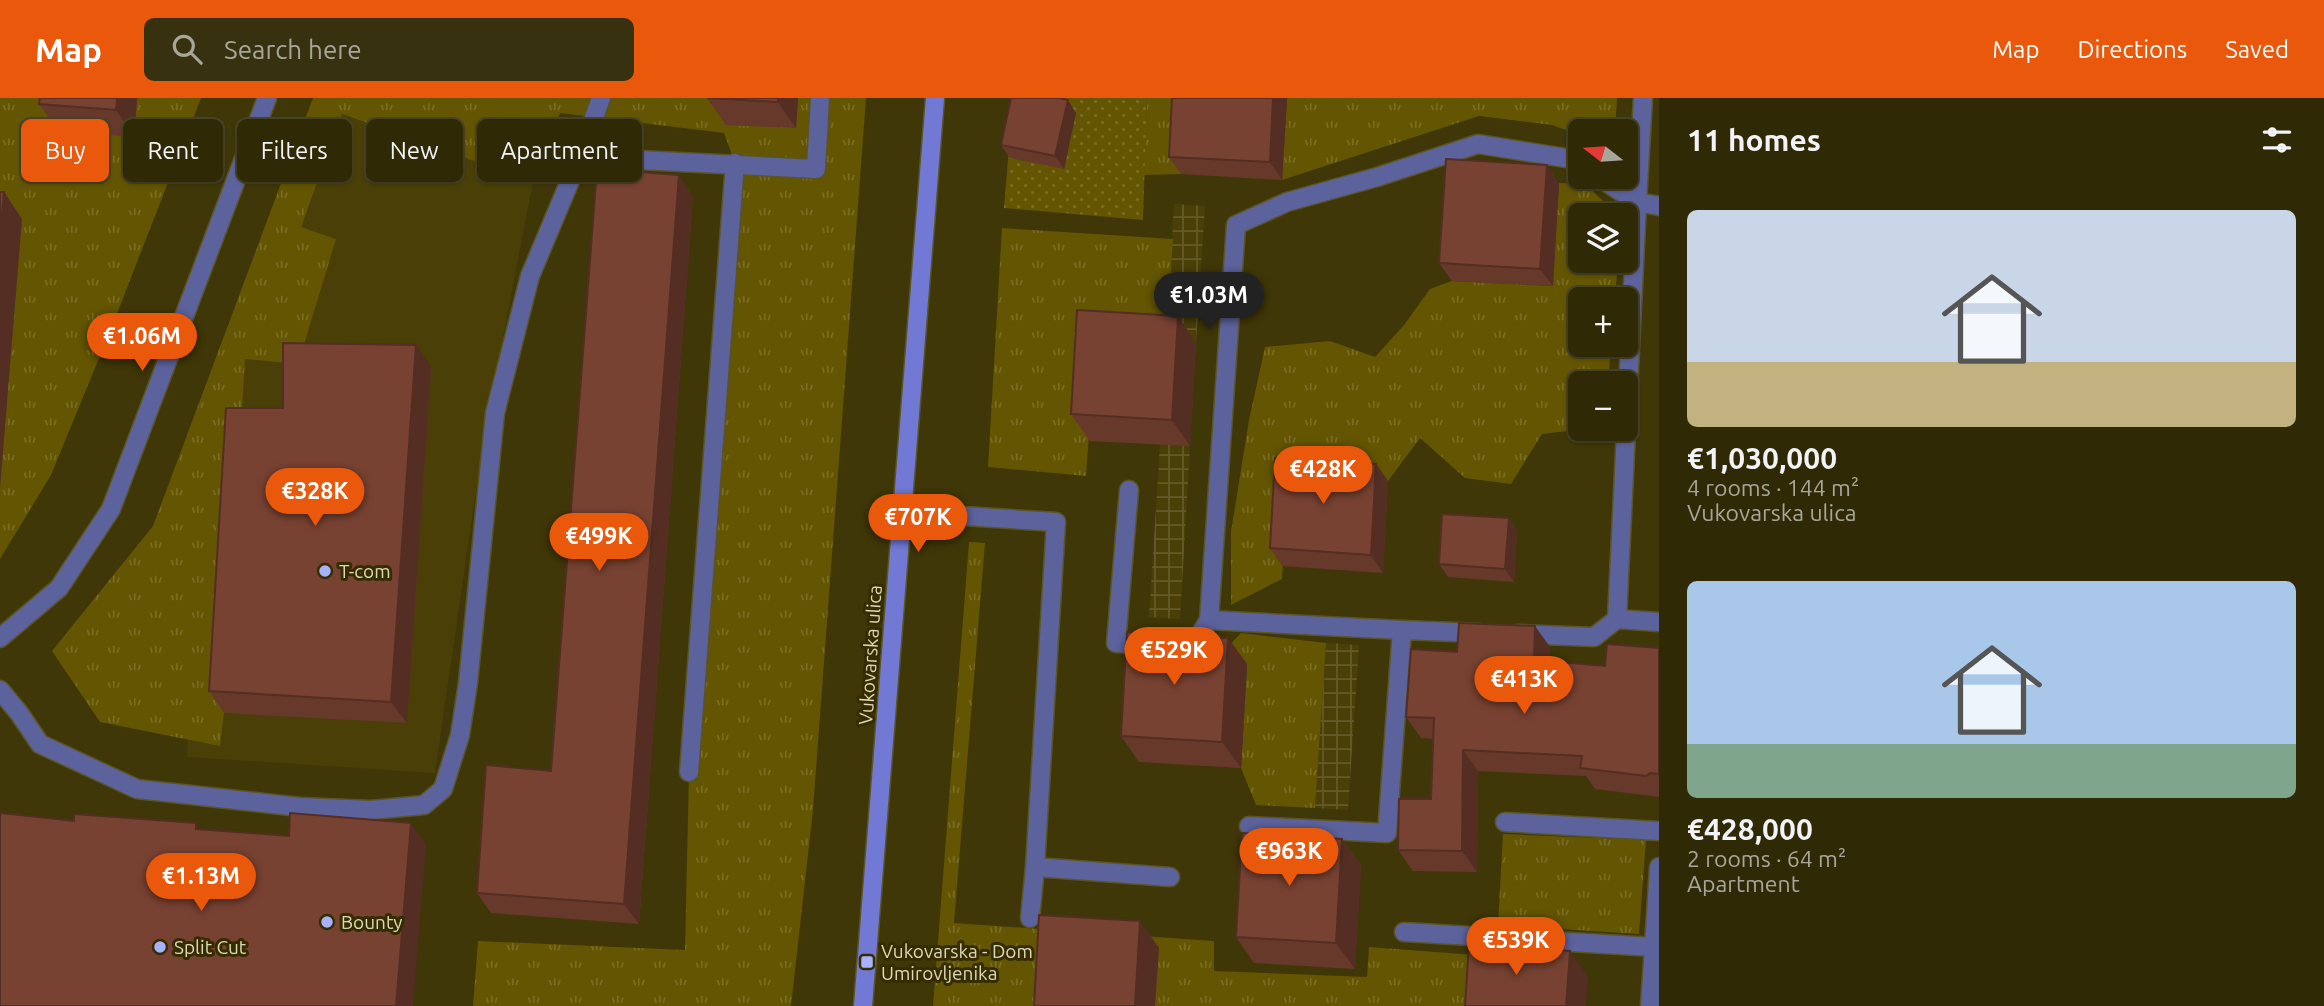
<!DOCTYPE html>
<meta charset="utf-8">
<style>
:root{--surface:#2f2905;--page:#37310f;--text:#f1f3f6;--muted:#a7a69a;--line:#4a4527;--accent:#ea580c}
body{margin:0;font-family:Ubuntu,sans-serif;background:var(--page);color:var(--text);height:100vh;display:flex;flex-direction:column;font-size:26px;white-space:nowrap}
*{box-sizing:border-box;margin:0}
p{font-size:23px;color:var(--muted)}
.icon{flex:none;width:38px;height:38px;fill:none;stroke:currentColor;stroke-width:2;stroke-linecap:round;stroke-linejoin:round}
.map{position:relative;flex:1;overflow:hidden}
.details{display:flex;flex-direction:column;background:var(--surface);width:665px}
.details>*{flex:none}
.hud{position:absolute;left:21px;top:21px;width:665px;height:63px;display:flex;gap:14px}
.needle{width:46px;rotate:287deg}
.buttons{position:absolute;left:1568px;top:21px;display:grid;gap:14px}
.buttons a{display:grid;place-items:center;width:70px;height:70px;border-radius:10px;background:var(--surface);box-shadow:0 2px 5px #0004,0 0 0 2px var(--line);font-size:35px}
.price{position:absolute;translate:-50% -60px;padding:0 16px;border-radius:24px;background:var(--accent);color:#fff;font-size:23px;line-height:46px;filter:drop-shadow(0 2px 4px #0008)}
.price::after{content:'';position:absolute;left:50%;top:42px;width:21px;height:16px;margin-left:-10px;background:inherit;clip-path:polygon(0 0,100% 0,50% 100%)}
.price.active{background:#222;color:#fff}
ul{padding:0;list-style:none}
li{display:grid;align-content:center;gap:14px;height:371px;padding:0 28px}
li span{display:grid;place-items:center;height:217px;border-radius:10px;color:#555}
li>.icon{margin-inline-start:auto}
span .icon{width:126px;height:126px;fill:#fffc;stroke-width:1}
li b{font-size:30px}
h2{display:flex;justify-content:space-between;align-items:center;height:84px;padding:0 28px;font-size:30px}
.pill{padding:0 24px;border-radius:10px;background:var(--surface);box-shadow:0 2px 5px #0004,0 0 0 2px var(--line);font-size:24px;line-height:63px}
.pill.active{background:var(--accent);color:#fff}
header{display:flex;align-items:center;gap:42px;box-sizing:border-box;height:98px;padding:0 35px;background:var(--accent);color:#fff}
header strong{font-size:33px}
nav{display:flex;gap:38px;margin-inline-start:auto;font-size:24px}
.search{width:490px;height:63px;background:var(--page);display:flex;align-items:center;gap:18px;box-sizing:border-box;padding:0 24px;border-radius:10px;color:var(--muted);font-size:26px}
main{display:flex;flex:1;min-height:0}
.map>svg:first-child{display:block}
.built{fill:#493f07}
.industrial{fill:url(#industrial-grid)}
.grass{fill:url(#grass-tufts)}
.garden{fill:url(#garden-dots)}
.pitch{fill:#635501}
.lines{fill:none;stroke-linecap:round;stroke-linejoin:round}
.lane-casing{stroke:#5b5427;stroke-width:21}
.street-casing{stroke:#5b5427;stroke-width:21}
.secondary-casing{stroke:#5b5427;stroke-width:21}
.lane{stroke:#5c629c;stroke-width:18}
.street{stroke:#5c629c;stroke-width:18}
.secondary{stroke:#7279d5;stroke-width:18}
.wall{fill:#67392b}
.shaded-wall{fill:#542e23}
.building{fill:#784232;stroke:#542e23;stroke-width:2}
.poi-dot{fill:#a7b1fc;stroke:#352c00;stroke-width:2.5}
.labels{text-anchor:middle;dominant-baseline:central;stroke-width:6;stroke-linejoin:round;paint-order:stroke}
.poi-label{font-size:19px;fill:#dcd7b9;stroke:#352c00;text-anchor:start}
.street-label{font-size:19px;fill:#dcd7b9;stroke:#352c00}
</style>
<header>
<strong>Map</strong>
<div class="search"><svg class="icon" aria-label="search" viewBox="0 0 24 24"><circle cx="10" cy="10" r="6"/><path d="M15 15l6 6"/></svg>Search here</div>
<nav><a>Map</a><a>Directions</a><a>Saved</a></nav>
</header>
<main>
<div class="map">
<svg width="1659" height="908" viewBox="0 0 1659 908">
<defs>
<pattern id="industrial-grid" width="8" height="8" patternUnits="userSpaceOnUse" patternTransform="scale(1.75)"><rect width="8" height="8" fill="#493f07"/><path d="M0 4h8M4 0v8" fill="none" stroke="#635a29"/></pattern>
<pattern id="grass-tufts" width="24" height="20" patternUnits="userSpaceOnUse" patternTransform="scale(1.75)"><rect width="24" height="20" fill="#635501"/><path d="M3 7l-1-3M5 7V3M7 7l1-3M15 17l-1-3M17 17v-4M19 17l1-3" fill="none" stroke="#796d24"/></pattern>
<pattern id="garden-dots" width="8" height="8" patternUnits="userSpaceOnUse" patternTransform="scale(1.75)"><rect width="8" height="8" fill="#635501"/><path d="M2 2h.1M6 6h.1" fill="none" stroke="#796d24" stroke-width="1.8" stroke-linecap="round"/></pattern>
</defs>
<rect width="100%" height="100%" fill="#3f3707"/>
<path class="built" d="M 311,5 L 533,84 L 484,338 L 435,675 L 187,659 L 203,294 Z"/>
<path class="industrial" d="M 1174,106 L 1205,108 L 1196,245 L 1166,243 Z
M 1160,346 L 1190,348 L 1180,521 L 1149,519 Z
M 1326,545 L 1359,547 L 1348,712 L 1315,710 Z"/>
<path class="grass" d="M 0,0 L 201,0 L 111,231 L 51,377 L 0,461 Z
M 313,0 L 866,0 L 813,712 L 791,908 L 473,908 L 478,843 L 685,852 L 689,674 L 735,65 L 724,35 L 560,15 L 533,84 L 342,16 L 301,129 L 336,141 L 298,266 L 245,261 L 224,615 L 220,648 L 100,624 L 52,553 L 153,428 Z
M 1147,0 L 1186,0 L 1181,76 L 1144,77 Z
M 1287,0 L 1617,0 L 1615,33 L 1580,33 L 1580,37 L 1552,27 L 1479,18 L 1282,82 Z
M 1559,85 L 1585,86 L 1618,117 L 1580,117 L 1580,163 L 1618,163 L 1615,201 L 1580,201 L 1580,247 L 1611,247 L 1608,285 L 1580,285 L 1580,331 L 1585,331 L 1542,336 L 1511,386 L 1465,380 L 1420,340 L 1388,383 L 1288,378 L 1282,481 L 1231,507 L 1231,434 L 1249,322 L 1265,249 L 1330,243 L 1375,259 L 1404,227 L 1430,191 L 1452,183 L 1552,188 Z
M 1002,130 L 1173,141 L 1166,243 L 1096,239 L 1086,378 L 988,369 Z
M 969,444 L 985,445 L 954,825 L 1214,843 L 1214,873 L 1367,879 L 1369,849 L 1475,857 L 1472,908 L 933,908 Z
M 1241,535 L 1326,545 L 1315,710 L 1256,707 L 1241,670 L 1247,567 L 1213,565 Z
M 1503,736 L 1646,742 L 1639,836 L 1498,827 Z"/>
<path class="garden" d="M 1013,0 L 1147,0 L 1143,122 L 1004,110 Z"/>
<path class="pitch" d="M 465,0 L 525,0 L 518,21 Z"/>
<g class="lines">
<g class="lane-casing">
<path id="lane" d="M 580,59 L 816,71 L 820,0
M 1129,392 L 1116,545 L 1151,547
M 902,414 L 1056,424 L 1035,769 L 1170,779
M 1518,536 L 1594,539 L 1617,521
M 1183,549 L 1192,550 L 1209,522
M 0,592 L 19,615 L 40,646 L 137,691 L 300,709 L 371,712 L 424,707 L 443,691 L 460,637 L 468,585 L 495,315 L 530,178 L 580,59 L 601,0
M 689,674 L 735,65
M 1505,724 L 1659,733
M 1249,728 L 1387,735 L 1402,532 L 1480,535
M 1030,820 L 1035,769
M 1404,834 L 1654,849 L 1650,908
M 1654,849 L 1659,769"/>
</g>
<g class="street-casing">
<path id="street" d="M 1643,0 L 1637,104 L 1659,108
M 1598,79 L 1637,104 L 1617,521 L 1659,524
M 1402,532 L 1209,522 L 1236,127 L 1287,104 L 1377,79 L 1478,46 L 1572,61 L 1580,67
M 0,540 L 59,490 L 111,411 L 267,0"/>
</g>
<g class="secondary-casing">
<path id="secondary" d="M 863,908 L 935,0"/>
</g>
<use href="#lane" class="lane"/>
<use href="#street" class="street"/>
<use href="#secondary" class="secondary"/>
</g>
<path class="wall" d="M 40,0 L 137,0 L 134,39 L 58,33 L 39,6 Z
M 707,0 L 798,0 L 796,30 L 726,27 Z
M 1287,0 L 1282,82 L 1181,76 L 1169,59 Z
M 1076,15 L 1064,71 L 1010,60 L 1001,47 Z
M 1559,85 L 1553,188 L 1452,183 L 1439,165 Z
M 693,98 L 639,826 L 491,815 L 477,795 L 551,673 Z
M 1178,218 L 1196,245 L 1190,348 L 1090,343 L 1071,316 Z
M 431,269 L 407,625 L 224,615 L 209,593 L 283,310 Z
M 1376,366 L 1388,383 L 1383,475 L 1282,468 L 1270,450 Z
M 1509,420 L 1517,433 L 1514,484 L 1448,479 L 1439,466 Z
M 1550,549 L 1549,563 L 1605,568 L 1659,550 L 1659,699 L 1595,691 L 1586,678 L 1478,673 L 1477,774 L 1413,773 L 1398,752 L 1431,701 L 1434,641 L 1421,640 L 1406,619 L 1457,554 Z
M 1247,566 L 1241,670 L 1139,664 L 1121,638 Z
M 1342,741 L 1361,767 L 1355,871 L 1254,865 L 1236,839 Z"/>
<path class="shaded-wall" d="M 117,0 L 137,0 L 134,39 L 116,12 Z
M 778,0 L 798,0 L 796,30 L 778,4 Z
M 1273,0 L 1287,0 L 1282,82 L 1270,64 Z
M 1068,2 L 1076,15 L 1064,71 L 1055,58 Z
M 1547,67 L 1559,85 L 1553,188 L 1540,171 Z
M 679,77 L 693,98 L 639,826 L 624,806 Z
M 4,94 L 22,121 L 0,390 L 0,137 Z
M 1178,218 L 1196,245 L 1190,348 L 1172,322 Z
M 416,247 L 431,269 L 407,625 L 391,604 Z
M 1376,366 L 1388,383 L 1383,475 L 1371,457 Z
M 1509,420 L 1517,433 L 1514,484 L 1505,471 Z
M 1535,528 L 1550,549 L 1548,583 L 1534,562 Z
M 1228,540 L 1247,566 L 1241,670 L 1222,644 Z
M 1463,652 L 1478,673 L 1477,774 L 1462,753 Z
M 411,725 L 426,746 L 413,908 L 396,908 Z
M 1342,741 L 1361,767 L 1355,871 L 1336,845 Z
M 1140,823 L 1159,850 L 1155,908 L 1135,908 Z
M 1570,853 L 1588,879 L 1586,908 L 1566,908 Z"/>
<path class="building" d="M 40,0 L 117,0 L 116,12 L 39,6 Z
M 707,0 L 778,0 L 778,4 Z
M 1011,0 L 1059,0 L 1068,2 L 1055,58 L 1001,47 Z
M 1172,0 L 1273,0 L 1270,64 L 1169,59 Z
M 1446,61 L 1547,67 L 1540,171 L 1439,165 Z
M 597,71 L 679,77 L 624,806 L 477,795 L 486,667 L 551,673 Z
M 0,94 L 4,94 L 0,137 Z
M 1077,212 L 1178,218 L 1172,322 L 1071,316 Z
M 283,245 L 416,247 L 391,604 L 209,593 L 226,310 L 283,310 Z
M 1275,360 L 1376,366 L 1371,457 L 1270,450 Z
M 1442,416 L 1509,420 L 1505,471 L 1439,466 Z
M 1459,525 L 1535,528 L 1534,562 L 1605,568 L 1607,546 L 1659,550 L 1659,676 L 1650,675 L 1646,678 L 1580,670 L 1582,658 L 1463,652 L 1462,753 L 1398,752 L 1399,701 L 1431,701 L 1434,620 L 1406,619 L 1411,551 L 1457,554 Z
M 1127,534 L 1228,540 L 1222,644 L 1121,638 Z
M 0,715 L 74,723 L 74,716 L 196,725 L 196,731 L 289,738 L 290,715 L 411,725 L 396,908 L 0,908 Z
M 1242,735 L 1342,741 L 1336,845 L 1236,839 Z
M 1039,817 L 1140,823 L 1135,908 L 1034,908 Z
M 1469,846 L 1570,853 L 1566,908 L 1465,908 Z"/>
<g class="poi-dot">
<circle cx="325" cy="473" r="7"/>
<circle cx="327" cy="824" r="7"/>
<circle cx="160" cy="849" r="7"/>
<rect x="860" y="857" width="14" height="14" rx="3.5"/>
</g>
<g class="labels">
<g class="poi-label">
<text x="339" y="473">T-com</text>
<text x="341" y="824">Bounty</text>
<text x="174" y="849">Split Cut</text>
<text x="881" y="853">Vukovarska - Dom<tspan x="881" dy="22">Umirovljenika</tspan></text>
</g>
<g class="street-label">
<text transform="translate(870 557) rotate(-86)">Vukovarska ulica</text>
</g>
</g>
</svg>
<div class="buttons">
<a><svg class="needle" viewBox="-14 -14 28 28"><path d="M0-13l5 13h-10z" fill="#e53935"/><path d="M0 13l5-13h-10z" fill="#a7a69a"/></svg></a>
<a><svg class="icon" aria-label="layers" viewBox="0 0 24 24"><path d="M12 4l9 5-9 5-9-5zM3 14l9 5 9-5"/></svg></a>
<a>+</a>
<a>−</a>
</div>
<b class="price active" style="left:1209px;top:234px">€1.03M</b>
<b class="price" style="left:142px;top:275px">€1.06M</b>
<b class="price" style="left:1323px;top:408px">€428K</b>
<b class="price" style="left:315px;top:430px">€328K</b>
<b class="price" style="left:918px;top:456px">€707K</b>
<b class="price" style="left:599px;top:475px">€499K</b>
<b class="price" style="left:1174px;top:589px">€529K</b>
<b class="price" style="left:1524px;top:618px">€413K</b>
<b class="price" style="left:1289px;top:790px">€963K</b>
<b class="price" style="left:201px;top:815px">€1.13M</b>
<b class="price" style="left:1516px;top:879px">€539K</b>
<div class="hud">
<a class="pill active">Buy</a>
<a class="pill">Rent</a>
<a class="pill">Filters</a>
<a class="pill">New</a>
<a class="pill">Apartment</a>
</div>
</div>
<section class="details">
<h2>11 homes<svg class="icon" aria-label="filters" viewBox="0 0 24 24"><path d="M4 7h16M4 17h16"/><circle cx="9" cy="7" r="2"/><circle cx="15" cy="17" r="2"/></svg></h2>
<ul>
<li><span style="background:linear-gradient(#c9d6e8 70%,#c2b280 0)"><svg class="icon" aria-label="home" viewBox="0 0 24 24"><path d="M3 11l9-7 9 7M6 9v11h12V9"/></svg></span><div><b>€1,030,000</b><p>4 rooms · 144 m²</p><p>Vukovarska ulica</p></div></li>
<li><span style="background:linear-gradient(#a9c7e8 75%,#7fa58c 0)"><svg class="icon" aria-label="home" viewBox="0 0 24 24"><path d="M3 11l9-7 9 7M6 9v11h12V9"/></svg></span><div><b>€428,000</b><p>2 rooms · 64 m²</p><p>Apartment</p></div></li>
</ul>
</section>
</main>
